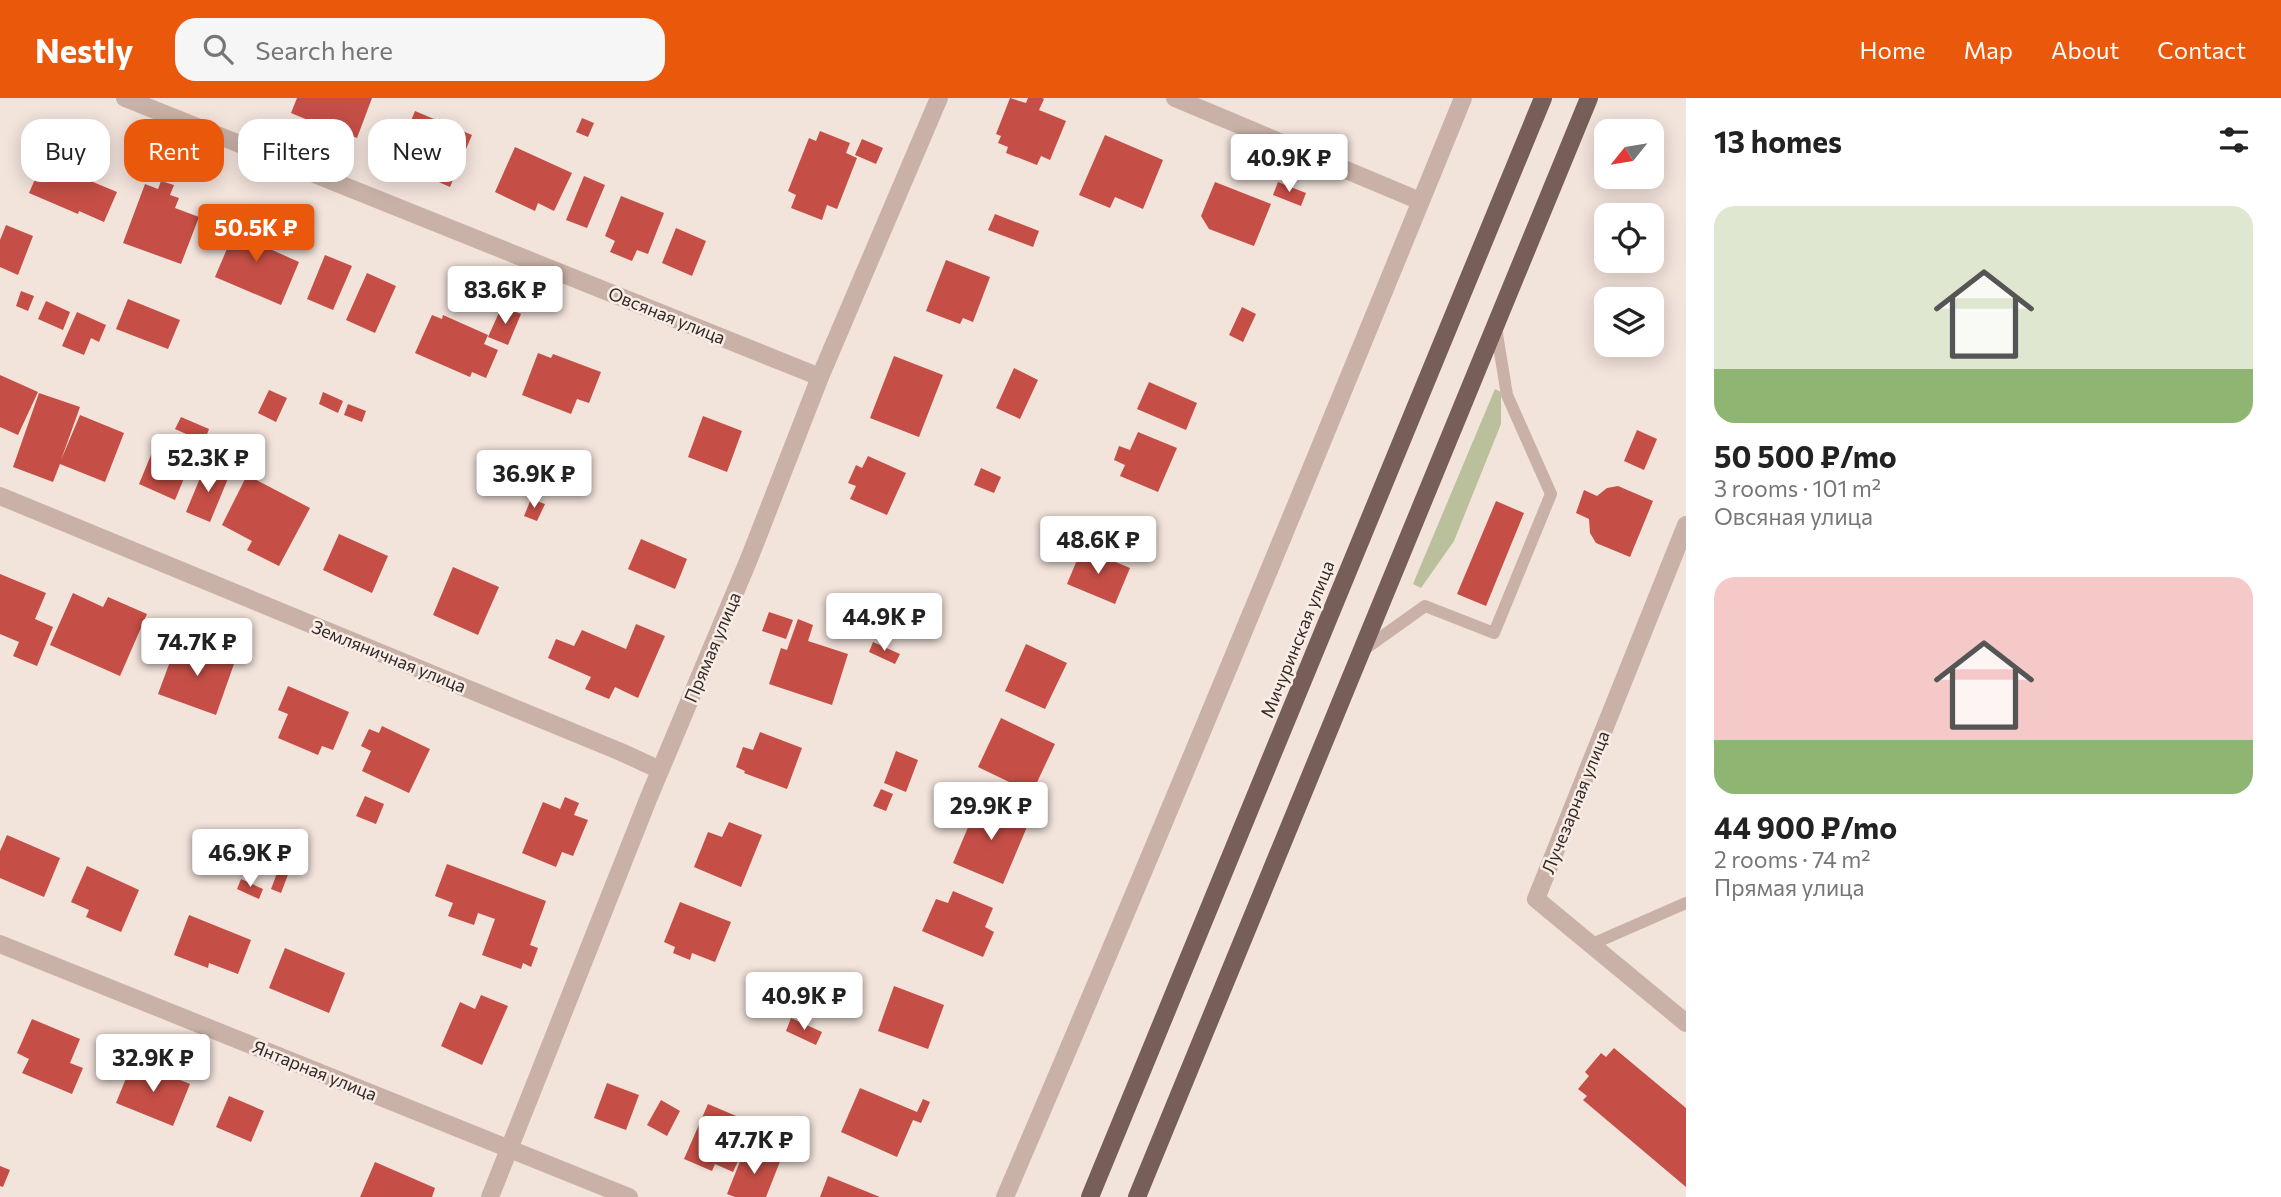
<!DOCTYPE html>
<meta charset="utf-8">
<style>
:root{--surface:#fff;--page:#f6f6f6;--text:#222;--muted:#767676;--accent:#ea580c}
body{margin:0;font-family:Commissioner,sans-serif;background:var(--page);color:var(--text);height:100vh;display:flex;flex-direction:column;font-size:26px;white-space:nowrap}
*{box-sizing:border-box;margin:0}
p{font-size:23px;color:var(--muted)}
.icon{flex:none;width:38px;height:38px;fill:none;stroke:currentColor;stroke-width:2;stroke-linecap:round;stroke-linejoin:round}
.map{position:relative;flex:1;overflow:hidden}
.panel{display:flex;flex-direction:column;background:var(--surface);width:595px}
.panel>*{flex:none}
.guide{position:absolute;left:21px;top:21px;width:665px;height:63px;display:flex;gap:14px}
.needle{width:46px;rotate:240deg}
.buttons{position:absolute;left:1594px;top:21px;display:grid;gap:14px}
.buttons a{display:grid;place-items:center;width:70px;height:70px;border-radius:14px;background:var(--surface);box-shadow:0 4px 18px #0003;font-size:35px}
.price{position:absolute;translate:-50% -60px;padding:0 16px;border-radius:7px;background:#fff;color:#222;font-size:23px;line-height:46px;filter:drop-shadow(0 2px 4px #0008)}
.price::after{content:'';position:absolute;left:50%;top:42px;width:21px;height:16px;margin-left:-10px;background:inherit;clip-path:polygon(0 0,100% 0,50% 100%)}
.price.current{background:var(--accent);color:#fff}
ul{padding:0;list-style:none}
li{display:grid;align-content:center;gap:14px;height:371px;padding:0 28px}
li span{display:grid;place-items:center;height:217px;border-radius:21px;color:#555}
li>.icon{margin-inline-start:auto}
span .icon{width:126px;height:126px;fill:#fffc;stroke-width:1}
li b{font-size:30px}
h2{display:flex;justify-content:space-between;align-items:center;height:84px;padding:0 28px;font-size:30px}
.chip{padding:0 24px;border-radius:21px;background:var(--surface);box-shadow:0 4px 18px #0003;font-size:24px;line-height:63px}
.chip.current{background:var(--accent);color:#fff}
header{display:flex;align-items:center;gap:42px;box-sizing:border-box;height:98px;padding:0 35px;background:var(--accent);color:#fff}
header strong{font-size:33px}
nav{display:flex;gap:38px;margin-inline-start:auto;font-size:24px}
.search{width:490px;height:63px;background:var(--page);display:flex;align-items:center;gap:18px;box-sizing:border-box;padding:0 24px;border-radius:21px;color:var(--muted);font-size:26px}
main{display:flex;flex:1;min-height:0}
.map>svg:first-child{display:block}
.green{fill:#bac09b}
.building{fill:#c54f46}
.lines{fill:none;stroke-linecap:round;stroke-linejoin:round}
.service{stroke:#c9b1a7;stroke-width:12}
.minor{stroke:#c9b1a7;stroke-width:18}
.primary{stroke:#785e59;stroke-width:18}
.labels{text-anchor:middle;dominant-baseline:central;stroke-width:5;stroke-linejoin:round;paint-order:stroke}
.street-label{font-size:18px;fill:#362a28;stroke:#f9eee7}
</style>
<header>
<strong>Nestly</strong>
<div class="search"><svg class="icon" aria-label="search" viewBox="0 0 24 24"><circle cx="10" cy="10" r="6"/><path d="M15 15l6 6"/></svg>Search here</div>
<nav><a>Home</a><a>Map</a><a>About</a><a>Contact</a></nav>
</header>
<main>
<div class="map">
<svg width="1686" height="1099" viewBox="0 0 1686 1099">
<rect width="100%" height="100%" fill="#f2e3db"/>
<path class="green" d="M 1495,291 L 1501,294 L 1501,326 L 1454,443 L 1421,490 L 1413,486 Z"/>
<path class="building" d="M 297,0 L 372,0 L 357,40 L 327,28 L 324,37 L 305,29 L 308,22 L 291,15 Z
M 1010,0 L 1026,5 L 1028,0 L 1042,0 L 1044,1 L 1039,12 L 1066,23 L 1050,62 L 1041,58 L 1037,67 L 1006,55 L 1008,49 L 998,45 L 1001,38 L 996,36 Z
M 415,13 L 472,37 L 450,89 L 394,64 Z
M 582,20 L 594,25 L 588,39 L 576,34 Z
M 820,33 L 850,45 L 846,55 L 857,60 L 837,111 L 827,107 L 822,122 L 791,110 L 796,97 L 788,93 L 809,40 L 816,43 Z
M 1105,37 L 1163,62 L 1143,111 L 1115,99 L 1110,110 L 1079,97 Z
M 862,41 L 883,50 L 876,66 L 855,57 Z
M 67,45 L 86,53 L 82,62 L 100,69 L 93,84 L 117,94 L 104,124 L 79,113 L 78,116 L 29,95 L 50,47 L 63,53 Z
M 515,49 L 572,75 L 554,113 L 538,105 L 535,113 L 495,94 Z
M 584,78 L 605,87 L 587,130 L 566,122 Z
M 161,83 L 174,87 L 170,97 L 179,100 L 175,110 L 199,119 L 181,166 L 123,145 L 145,86 L 158,91 Z
M 1215,84 L 1271,106 L 1254,148 L 1209,131 L 1201,118 Z
M 1278,84 L 1306,95 L 1301,108 L 1273,97 Z
M 621,98 L 664,115 L 648,156 L 637,152 L 632,163 L 610,154 L 615,143 L 605,138 Z
M 995,116 L 1039,133 L 1033,149 L 988,132 Z
M 241,118 L 268,130 L 261,147 L 299,164 L 281,207 L 215,179 Z
M 6,127 L 33,138 L 18,177 L 0,169 L 0,142 Z
M 676,130 L 706,143 L 692,178 L 662,165 Z
M 325,157 L 352,168 L 333,212 L 307,201 Z
M 946,162 L 990,179 L 973,224 L 963,220 L 960,226 L 926,213 Z
M 367,175 L 396,188 L 375,235 L 346,222 Z
M 21,193 L 34,198 L 28,213 L 16,208 Z
M 128,201 L 180,222 L 168,251 L 116,231 Z
M 46,203 L 70,214 L 63,232 L 38,221 Z
M 502,208 L 521,216 L 508,247 L 488,239 Z
M 1242,209 L 1256,216 L 1243,244 L 1229,237 Z
M 77,214 L 106,227 L 99,244 L 91,240 L 84,257 L 62,248 Z
M 432,217 L 442,221 L 443,217 L 488,237 L 484,246 L 498,252 L 486,280 L 472,274 L 470,279 L 415,255 Z
M 538,255 L 551,260 L 553,256 L 601,274 L 589,305 L 577,301 L 571,316 L 522,297 Z
M 894,258 L 943,277 L 919,339 L 870,320 Z
M 1014,270 L 1038,282 L 1020,321 L 996,310 Z
M 0,277 L 38,294 L 18,337 L 0,329 Z
M 1149,284 L 1197,305 L 1186,332 L 1137,311 Z
M 269,292 L 287,300 L 276,324 L 258,315 Z
M 323,294 L 343,303 L 338,315 L 319,306 Z
M 39,295 L 80,309 L 61,362 L 80,317 L 124,335 L 105,384 L 60,366 L 53,384 L 13,369 Z
M 348,306 L 366,313 L 362,324 L 344,317 Z
M 703,318 L 742,333 L 727,374 L 688,359 Z
M 181,319 L 209,331 L 204,344 L 175,331 Z
M 1637,332 L 1657,341 L 1644,372 L 1624,363 Z
M 1138,334 L 1177,350 L 1158,394 L 1120,378 L 1125,367 L 1114,362 L 1119,348 L 1130,352 Z
M 156,345 L 192,361 L 175,402 L 139,386 Z
M 868,358 L 906,375 L 887,417 L 850,401 L 856,388 L 848,385 L 856,367 L 862,370 Z
M 205,368 L 229,378 L 210,424 L 186,414 Z
M 981,370 L 1001,379 L 994,395 L 974,387 Z
M 247,377 L 310,410 L 279,468 L 247,452 L 252,443 L 222,427 Z
M 1618,388 L 1653,403 L 1630,459 L 1596,445 L 1590,435 L 1589,421 L 1576,415 L 1584,392 L 1597,398 L 1607,390 Z
M 531,401 L 545,406 L 537,423 L 524,418 Z
M 1496,403 L 1524,415 L 1486,508 L 1457,496 Z
M 339,436 L 388,458 L 372,495 L 323,472 Z
M 641,441 L 687,461 L 675,491 L 628,471 Z
M 1082,450 L 1130,470 L 1115,506 L 1067,486 Z
M 453,469 L 499,489 L 478,537 L 433,517 Z
M 0,476 L 46,495 L 35,521 L 53,529 L 37,568 L 13,558 L 19,544 L 0,536 Z
M 73,495 L 103,509 L 108,499 L 147,516 L 120,578 L 50,547 Z
M 769,514 L 793,522 L 786,541 L 762,533 Z
M 798,521 L 813,527 L 808,543 L 848,556 L 832,607 L 769,586 L 781,550 L 787,552 Z
M 636,526 L 665,538 L 638,600 L 615,589 L 609,601 L 585,591 L 591,579 L 548,560 L 556,541 L 574,548 L 582,532 L 626,551 Z
M 178,542 L 235,563 L 216,617 L 158,596 Z
M 873,544 L 900,556 L 895,566 L 869,554 Z
M 1026,546 L 1067,565 L 1045,611 L 1005,593 Z
M 288,588 L 349,614 L 333,652 L 322,648 L 318,657 L 278,640 L 288,616 L 278,612 Z
M 1001,620 L 1055,646 L 1032,695 L 978,669 Z
M 382,628 L 430,651 L 409,695 L 362,673 L 371,653 L 361,648 L 369,631 L 379,635 Z
M 760,634 L 802,650 L 787,691 L 744,675 L 745,673 L 736,669 L 743,649 L 753,652 Z
M 896,653 L 918,662 L 906,694 L 884,685 Z
M 881,691 L 893,696 L 886,713 L 873,708 Z
M 365,698 L 384,706 L 376,726 L 356,718 Z
M 565,699 L 579,705 L 574,717 L 588,722 L 573,758 L 562,754 L 556,769 L 522,755 L 543,704 L 560,711 Z
M 979,703 L 1029,724 L 1003,786 L 953,765 Z
M 729,724 L 762,737 L 741,789 L 694,769 L 708,734 L 722,739 Z
M 7,737 L 60,760 L 44,799 L 0,780 L 0,753 Z
M 447,766 L 546,803 L 530,847 L 538,850 L 531,869 L 523,865 L 521,871 L 482,857 L 495,821 L 478,815 L 474,827 L 448,818 L 453,805 L 435,798 Z
M 87,768 L 139,792 L 121,834 L 86,819 L 89,812 L 71,804 Z
M 279,770 L 289,774 L 281,795 L 271,791 Z
M 241,781 L 263,791 L 259,801 L 237,791 Z
M 953,793 L 993,810 L 985,829 L 994,834 L 983,859 L 922,833 L 936,801 L 948,805 Z
M 680,804 L 731,824 L 715,864 L 692,855 L 690,862 L 673,855 L 675,849 L 664,844 Z
M 189,817 L 251,842 L 238,876 L 209,865 L 208,870 L 174,857 Z
M 285,850 L 345,875 L 329,915 L 269,890 Z
M 894,888 L 944,907 L 928,951 L 878,933 Z
M 481,897 L 508,908 L 482,967 L 441,948 L 460,904 L 475,911 Z
M 791,920 L 822,934 L 816,947 L 786,933 Z
M 32,921 L 80,941 L 70,965 L 83,970 L 72,996 L 22,975 L 29,961 L 17,955 Z
M 1614,950 L 1686,1010 L 1686,1089 L 1583,1002 L 1587,998 L 1578,991 L 1589,978 L 1585,974 L 1601,955 L 1606,959 Z
M 133,963 L 190,986 L 173,1028 L 116,1005 Z
M 607,985 L 639,997 L 626,1032 L 594,1020 Z
M 860,990 L 917,1014 L 923,1001 L 930,1004 L 921,1025 L 913,1022 L 897,1059 L 841,1034 Z
M 229,998 L 264,1013 L 251,1044 L 216,1029 Z
M 661,1002 L 680,1013 L 667,1038 L 647,1027 Z
M 708,1006 L 755,1026 L 733,1074 L 715,1066 L 712,1073 L 684,1061 Z
M 759,1052 L 781,1061 L 766,1099 L 735,1099 L 727,1096 L 743,1056 L 755,1061 Z
M 375,1064 L 435,1090 L 432,1099 L 360,1099 Z
M 0,1068 L 10,1072 L 3,1089 L 0,1088 Z
M 828,1078 L 880,1099 L 820,1099 Z"/>
<g class="lines">
<path class="service" d="M 1362,553 L 1425,508 L 1494,535 L 1551,396 L 1507,297 L 1496,230
M 1590,847 L 1686,805"/>
<path class="minor" d="M 125,0 L 820,279
M 1175,0 L 1420,103
M 0,398 L 621,654 L 660,672
M 1686,427 L 1536,801 L 1686,925
M 0,846 L 629,1099
M 490,1099 L 649,699 L 749,461 L 820,279 L 939,0
M 1005,1099 C 1162,734 1313,368 1463,0"/>
<path class="primary" d="M 1090,1099 L 1543,0
M 1137,1099 L 1589,0"/>
</g>
<g class="labels">
<g class="street-label">
<text transform="translate(667 217) rotate(22)">Овсяная улица</text>
<text transform="translate(1297 541) rotate(-68)">Мичуринская улица</text>
<text transform="translate(712 549) rotate(-67)">Прямая улица</text>
<text transform="translate(389 558) rotate(22)">Земляничная улица</text>
<text transform="translate(1575 704) rotate(-68)">Лучезарная улица</text>
<text transform="translate(315 972) rotate(22)">Янтарная улица</text>
</g>
</g>
</svg>
<div class="buttons">
<a><svg class="needle" viewBox="-14 -14 28 28"><path d="M0-13l5 13h-10z" fill="#e53935"/><path d="M0 13l5-13h-10z" fill="#767676"/></svg></a>
<a><svg class="icon" aria-label="locate" viewBox="0 0 24 24"><circle cx="12" cy="12" r="6"/><path d="M12 2v4M12 18v4M2 12h4M18 12h4"/></svg></a>
<a><svg class="icon" aria-label="layers" viewBox="0 0 24 24"><path d="M12 4l9 5-9 5-9-5zM3 14l9 5 9-5"/></svg></a>
</div>
<b class="price" style="left:1289px;top:96px">40.9K ₽</b>
<b class="price current" style="left:256px;top:166px">50.5K ₽</b>
<b class="price" style="left:505px;top:228px">83.6K ₽</b>
<b class="price" style="left:208px;top:396px">52.3K ₽</b>
<b class="price" style="left:534px;top:412px">36.9K ₽</b>
<b class="price" style="left:1098px;top:478px">48.6K ₽</b>
<b class="price" style="left:884px;top:555px">44.9K ₽</b>
<b class="price" style="left:197px;top:580px">74.7K ₽</b>
<b class="price" style="left:991px;top:744px">29.9K ₽</b>
<b class="price" style="left:250px;top:791px">46.9K ₽</b>
<b class="price" style="left:804px;top:934px">40.9K ₽</b>
<b class="price" style="left:153px;top:996px">32.9K ₽</b>
<b class="price" style="left:754px;top:1078px">47.7K ₽</b>
<div class="guide">
<a class="chip">Buy</a>
<a class="chip current">Rent</a>
<a class="chip">Filters</a>
<a class="chip">New</a>
</div>
</div>
<section class="panel">
<h2>13 homes<svg class="icon" aria-label="filters" viewBox="0 0 24 24"><path d="M4 7h16M4 17h16"/><circle cx="9" cy="7" r="2"/><circle cx="15" cy="17" r="2"/></svg></h2>
<ul>
<li><span style="background:linear-gradient(#dfe7d0 75%,#8fb573 0)"><svg class="icon" aria-label="home" viewBox="0 0 24 24"><path d="M3 11l9-7 9 7M6 9v11h12V9"/></svg></span><div><b>50 500 ₽/mo</b><p>3 rooms · 101 m²</p><p>Овсяная улица</p></div></li>
<li><span style="background:linear-gradient(#f6c9c9 75%,#8fb573 0)"><svg class="icon" aria-label="home" viewBox="0 0 24 24"><path d="M3 11l9-7 9 7M6 9v11h12V9"/></svg></span><div><b>44 900 ₽/mo</b><p>2 rooms · 74 m²</p><p>Прямая улица</p></div></li>
</ul>
</section>
</main>
